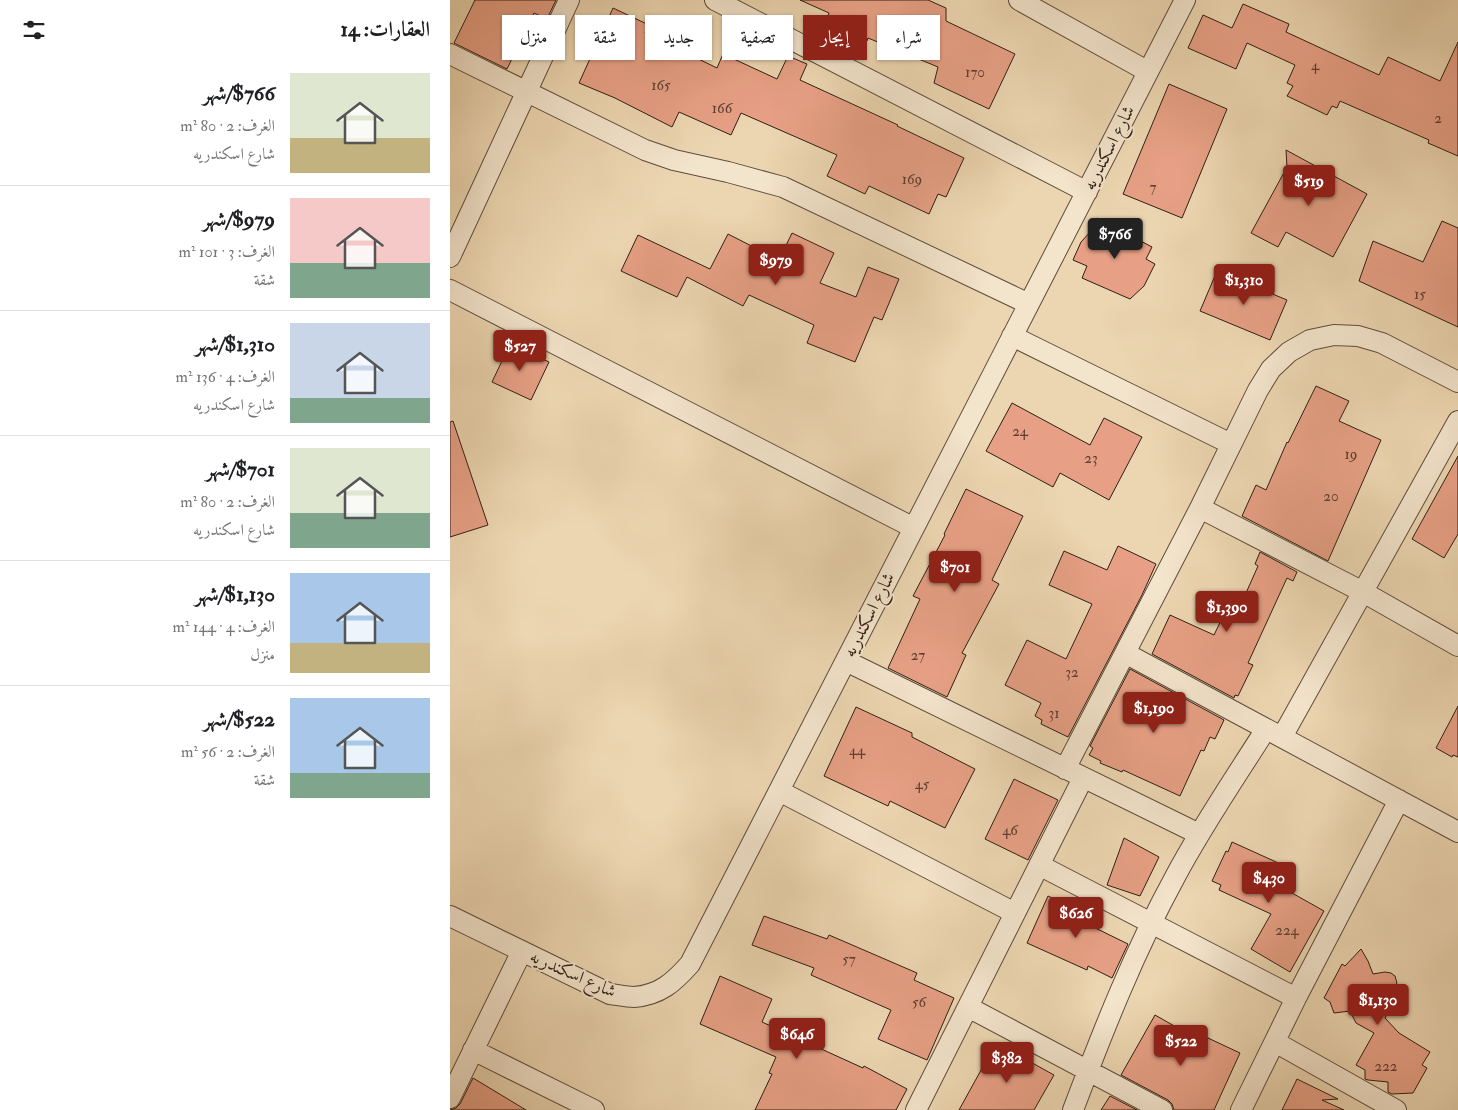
<!DOCTYPE html>
<html lang="ar">
<meta charset="utf-8">
<style>
:root{--surface:#fff;--page:#f2f2f2;--text:#202124;--muted:#757577;--line:#e0e0e0;--accent:#8f2418}
body{margin:0;font-family:"IM FELL Double Pica",Amiri,serif;background:var(--page);color:var(--text);direction:rtl;height:100vh;display:flex;flex-direction:column;font-size:19px;white-space:nowrap}
*{box-sizing:border-box;margin:0}
p{font-size:16px;color:var(--muted)}
.icon{flex:none;width:28px;height:28px;fill:none;stroke:currentColor;stroke-width:2;stroke-linecap:round;stroke-linejoin:round}
.map{position:relative;flex:1;overflow:hidden;direction:ltr}
.side{display:flex;flex-direction:column;background:var(--surface);width:450px}
.side>*{flex:none}
.top-card{position:absolute;left:15px;top:15px;width:475px;height:45px;direction:rtl;display:flex;gap:10px}
.price{position:absolute;translate:-50% -42px;padding:0 11px;border-radius:5px;background:var(--accent);color:#fff;font-size:16px;line-height:32px;filter:drop-shadow(0 1px 2px #0008)}
.price::after{content:'';position:absolute;left:50%;top:30px;width:15px;height:11px;margin-left:-8px;background:inherit;clip-path:polygon(0 0,100% 0,50% 100%)}
.price.on{background:#222;color:#fff}
ul{padding:0;list-style:none}
li{display:flex;align-items:center;gap:15px;height:125px;padding:0 20px}
li+li{border-top:1px solid var(--line)}
li span{display:grid;place-items:center;flex:none;width:140px;height:100px;border-radius:0px;color:#555}
li>.icon{margin-inline-start:auto}
span .icon{width:60px;height:60px;fill:#fffc;stroke-width:1}
li b{font-size:21px}
h2{display:flex;justify-content:space-between;align-items:center;height:60px;padding:0 20px;font-size:21px}
.pill{padding:0 18px;border-radius:0px;background:var(--surface);box-shadow:0 1px 4px #0004;font-size:18px;line-height:45px}
.pill.on{background:var(--accent);color:#fff}
main{display:flex;flex:1;min-height:0}
.map>svg:first-child{display:block}
.building{fill:#e7a085;stroke:#301e15}
.lines{fill:none;stroke-linecap:round;stroke-linejoin:round}
.minor-casing{stroke:#5f4c3c;stroke-width:22}
.minor{stroke:#f3e4cc;stroke-width:20}
.labels{text-anchor:middle;dominant-baseline:central;stroke-width:4;stroke-linejoin:round;paint-order:stroke}
.number-label{font-size:15px;fill:#5e3e31}
.street-label{font-size:18px;fill:#301e15;stroke:#f3e4cc}
</style>
<main>
<div class="map">
<svg width="1008" height="1110" viewBox="0 0 1008 1110">
<rect width="100%" height="100%" fill="#ecd6b1"/>
<filter id="stains"><feTurbulence type="fractalNoise" baseFrequency=".004" numOctaves="4"/><feColorMatrix values="0 0 0 0 .2 0 0 0 0 .09 0 0 0 0 .02 0 0 0 .5 -.17"/></filter>
<radialGradient id="worn" r=".72"><stop offset=".6" stop-color="#630" stop-opacity="0"/><stop offset="1" stop-color="#630" stop-opacity=".3"/></radialGradient>
<path class="building" d="M 25,0 L 106,0 L 97,19 L 84,13 L 57,69 L 4,43 Z
M 350,0 L 478,0 L 496,8 L 496,21 L 565,54 L 539,109 L 484,83 L 488,67 L 418,38 L 417,41 L 375,23 L 379,13 Z
M 793,4 L 839,24 L 836,32 L 929,75 L 938,57 L 990,81 L 1008,42 L 1008,156 L 978,143 L 979,140 L 890,101 L 887,108 L 882,106 L 877,115 L 837,96 L 843,86 L 837,83 L 845,65 L 797,43 L 786,69 L 738,48 L 753,15 L 782,28 Z
M 163,8 L 199,25 L 195,33 L 267,68 L 273,54 L 327,79 L 338,56 L 357,64 L 350,80 L 448,125 L 447,126 L 514,158 L 496,197 L 488,194 L 479,214 L 419,186 L 415,194 L 377,176 L 387,155 L 291,113 L 281,135 L 229,112 L 222,127 L 165,98 L 129,83 Z
M 719,84 L 777,109 L 732,218 L 673,194 Z
M 836,150 L 917,194 L 883,257 L 836,232 L 828,247 L 801,233 L 837,167 Z
M 647,218 L 702,247 L 696,259 L 705,264 L 694,286 L 680,299 L 632,278 L 637,266 L 623,260 L 631,242 L 641,231 Z
M 992,221 L 1008,228 L 1008,327 L 909,281 L 923,241 L 973,262 Z
M 342,233 L 384,253 L 370,283 L 406,297 L 418,267 L 449,279 L 432,320 L 424,317 L 405,362 L 357,343 L 364,325 L 299,295 L 293,306 L 237,277 L 227,297 L 171,271 L 188,235 L 260,269 L 278,234 L 329,260 Z
M 767,271 L 837,300 L 820,340 L 750,311 Z
M 60,344 L 99,362 L 81,400 L 42,382 Z
M 866,386 L 899,401 L 889,421 L 931,440 L 878,561 L 792,516 L 806,485 L 816,490 L 837,442 L 838,443 Z
M 562,403 L 640,445 L 654,418 L 692,437 L 659,500 L 610,473 L 603,487 L 536,451 Z
M 3,421 L 38,525 L 0,537 L 0,422 Z
M 1008,456 L 1008,534 L 994,558 L 962,539 Z
M 516,489 L 573,516 L 542,580 L 549,584 L 512,653 L 516,655 L 497,697 L 438,668 L 470,599 L 463,596 L 495,535 L 494,534 Z
M 668,546 L 706,564 L 692,595 L 618,737 L 591,724 L 592,720 L 585,716 L 591,703 L 555,685 L 577,640 L 616,659 L 642,604 L 599,585 L 614,551 L 657,570 Z
M 810,552 L 847,572 L 843,581 L 837,578 L 798,663 L 803,665 L 788,696 L 785,695 L 784,698 L 702,654 L 720,615 L 764,635 L 782,598 L 792,602 L 808,566 L 805,564 Z
M 680,669 L 774,720 L 765,739 L 760,737 L 754,751 L 751,750 L 730,796 L 673,770 L 672,772 L 650,763 L 651,761 L 639,755 L 643,748 L 640,746 Z
M 1008,706 L 1008,757 L 1003,755 L 1002,757 L 986,748 Z
M 406,707 L 462,733 L 462,737 L 525,769 L 495,828 L 440,801 L 438,806 L 374,776 Z
M 564,779 L 608,800 L 578,860 L 535,839 Z
M 674,838 L 709,857 L 690,896 L 657,885 Z
M 782,842 L 835,866 L 826,884 L 874,911 L 840,972 L 801,949 L 821,914 L 769,890 L 771,885 L 762,881 L 776,851 L 778,852 Z
M 598,896 L 633,912 L 629,920 L 678,944 L 662,978 L 638,966 L 637,970 L 577,943 Z
M 314,916 L 377,939 L 379,935 L 467,973 L 464,980 L 504,998 L 477,1060 L 428,1039 L 441,1010 L 361,975 L 364,968 L 302,945 Z
M 911,949 L 918,961 L 923,974 L 935,972 L 941,973 L 945,976 L 947,983 L 939,994 L 946,998 L 935,1018 L 949,1033 L 980,1052 L 972,1065 L 977,1068 L 963,1093 L 942,1094 L 938,1092 L 938,1082 L 918,1080 L 915,1079 L 915,1070 L 906,1065 L 924,1033 L 906,1023 L 900,1011 L 884,1013 L 880,1002 L 874,998 L 892,964 L 895,966 Z
M 270,976 L 322,999 L 312,1022 L 413,1068 L 414,1066 L 457,1089 L 446,1110 L 305,1110 L 322,1074 L 319,1073 L 326,1057 L 250,1024 Z
M 705,1015 L 756,1044 L 758,1038 L 790,1053 L 764,1110 L 724,1110 L 722,1104 L 718,1100 L 671,1075 Z
M 546,1043 L 604,1075 L 584,1110 L 509,1110 Z
M 23,1078 L 76,1110 L 0,1110 L 6,1108 L 10,1104 Z
M 847,1079 L 888,1099 L 872,1100 L 894,1110 L 832,1110 Z
M 660,1096 L 687,1110 L 651,1110 Z"/>
<g class="lines">
<g class="minor-casing">
<path id="minor" d="M 265,0 L 637,192
M 569,0 L 697,71
M 0,54 L 195,150 L 224,160 L 278,172 L 333,187 L 579,304
M 0,257 L 119,0
M 0,290 L 464,528
M 562,336 L 781,444
M 750,508 L 913,592 L 1008,646
M 675,653 L 1008,832
M 396,661 L 749,834
M 832,737 L 1008,421
M 615,769 L 750,508 L 808,390 L 821,369 L 839,352 L 860,340 L 884,335 L 908,336 L 932,343 L 1008,382
M 329,791 L 565,913
M 589,865 L 846,998
M 0,916 L 160,994 C 168,995 176,997 184,997 C 210,995 224,982 240,964 L 735,0
M 518,1007 L 712,1110
M 825,1042 L 946,1110
M 23,1050 L 144,1110
M 0,1098 L 72,951
M 466,1110 L 633,778
M 623,1110 C 653,1031 684,952 725,877 C 752,826 785,778 816,729
M 791,1110 L 846,998 L 949,800"/>
</g>
<use href="#minor" class="minor"/>
</g>
<g class="labels">
<g class="number-label">
<text x="865" y="65">4</text>
<text x="525" y="72">170</text>
<text x="211" y="85">165</text>
<text x="272" y="108">166</text>
<text x="988" y="118">2</text>
<text x="462" y="179">169</text>
<text x="703" y="187">7</text>
<text x="970" y="294">15</text>
<text x="570" y="431">24</text>
<text x="901" y="454">19</text>
<text x="641" y="458">23</text>
<text x="881" y="496">20</text>
<text x="468" y="655">27</text>
<text x="622" y="672">32</text>
<text x="604" y="713">31</text>
<text x="407" y="750">44</text>
<text x="472" y="784">45</text>
<text x="560" y="830">46</text>
<text x="837" y="930">224</text>
<text x="399" y="959">57</text>
<text x="469" y="1002">56</text>
<text x="936" y="1066">222</text>
</g>
<g class="street-label">
<text transform="translate(659 148) rotate(-63)">شارع اسكندريه</text>
<text transform="translate(419 615) rotate(-63)">شارع اسكندريه</text>
<text transform="translate(123 974) rotate(24)">شارع اسكندريه</text>
</g>
</g>
<rect width="100%" height="100%" filter="url(#stains)"/>
<rect width="100%" height="100%" fill="url(#worn)"/>
</svg>
<b class="price" style="left:859px;top:207px">$519</b>
<b class="price on" style="left:665px;top:260px">$766</b>
<b class="price" style="left:326px;top:286px">$979</b>
<b class="price" style="left:794px;top:306px">$1,310</b>
<b class="price" style="left:70px;top:372px">$527</b>
<b class="price" style="left:505px;top:593px">$701</b>
<b class="price" style="left:777px;top:633px">$1,390</b>
<b class="price" style="left:704px;top:734px">$1,190</b>
<b class="price" style="left:819px;top:904px">$430</b>
<b class="price" style="left:626px;top:939px">$626</b>
<b class="price" style="left:928px;top:1026px">$1,130</b>
<b class="price" style="left:347px;top:1060px">$646</b>
<b class="price" style="left:731px;top:1067px">$522</b>
<b class="price" style="left:557px;top:1084px">$382</b>
<div class="top-card">
<a class="pill">شراء</a>
<a class="pill on">إيجار</a>
<a class="pill">تصفية</a>
<a class="pill">جديد</a>
<a class="pill">شقة</a>
<a class="pill">منزل</a>
</div>
</div>
<section class="side">
<h2>العقارات: 14<svg class="icon" aria-label="filters" viewBox="0 0 24 24"><path d="M4 7h16M4 17h16"/><circle cx="9" cy="7" r="2"/><circle cx="15" cy="17" r="2"/></svg></h2>
<ul>
<li><span style="background:linear-gradient(#dfe7d0 65%,#c2b280 0)"><svg class="icon" aria-label="home" viewBox="0 0 24 24"><path d="M3 11l9-7 9 7M6 9v11h12V9"/></svg></span><div><b>$766/شهر</b><p>الغرف: 2 · 80 m²</p><p>شارع اسكندريه</p></div></li>
<li><span style="background:linear-gradient(#f6c9c9 65%,#7fa58c 0)"><svg class="icon" aria-label="home" viewBox="0 0 24 24"><path d="M3 11l9-7 9 7M6 9v11h12V9"/></svg></span><div><b>$979/شهر</b><p>الغرف: 3 · 101 m²</p><p>شقة</p></div></li>
<li><span style="background:linear-gradient(#c9d6e8 75%,#7fa58c 0)"><svg class="icon" aria-label="home" viewBox="0 0 24 24"><path d="M3 11l9-7 9 7M6 9v11h12V9"/></svg></span><div><b>$1,310/شهر</b><p>الغرف: 4 · 136 m²</p><p>شارع اسكندريه</p></div></li>
<li><span style="background:linear-gradient(#dfe7d0 65%,#7fa58c 0)"><svg class="icon" aria-label="home" viewBox="0 0 24 24"><path d="M3 11l9-7 9 7M6 9v11h12V9"/></svg></span><div><b>$701/شهر</b><p>الغرف: 2 · 80 m²</p><p>شارع اسكندريه</p></div></li>
<li><span style="background:linear-gradient(#a9c7e8 70%,#c2b280 0)"><svg class="icon" aria-label="home" viewBox="0 0 24 24"><path d="M3 11l9-7 9 7M6 9v11h12V9"/></svg></span><div><b>$1,130/شهر</b><p>الغرف: 4 · 144 m²</p><p>منزل</p></div></li>
<li><span style="background:linear-gradient(#a9c7e8 75%,#7fa58c 0)"><svg class="icon" aria-label="home" viewBox="0 0 24 24"><path d="M3 11l9-7 9 7M6 9v11h12V9"/></svg></span><div><b>$522/شهر</b><p>الغرف: 2 · 56 m²</p><p>شقة</p></div></li>
</ul>
</section>
</main>
